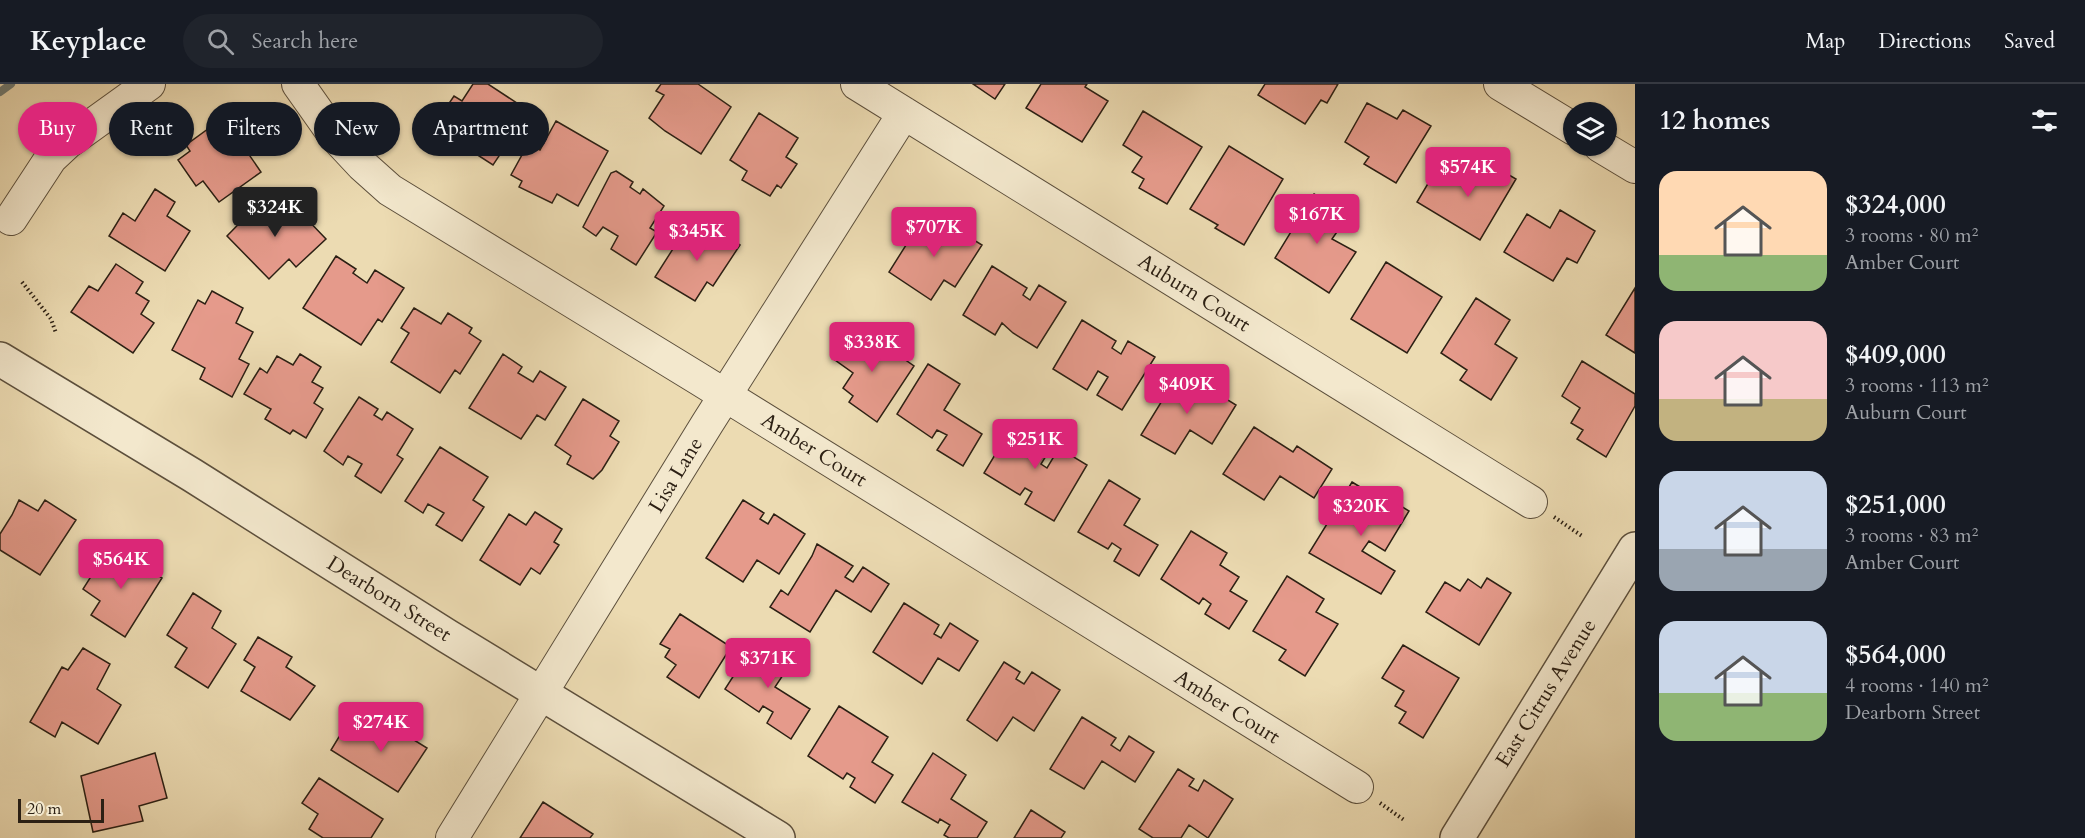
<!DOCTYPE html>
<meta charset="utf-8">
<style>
:root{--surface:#171b24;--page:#20242c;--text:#f1f3f6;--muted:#9ea1a6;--line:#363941;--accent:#db2777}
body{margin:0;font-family:Cardo,serif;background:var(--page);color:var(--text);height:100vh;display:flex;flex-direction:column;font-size:22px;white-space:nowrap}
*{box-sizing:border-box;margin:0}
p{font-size:20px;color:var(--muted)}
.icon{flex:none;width:33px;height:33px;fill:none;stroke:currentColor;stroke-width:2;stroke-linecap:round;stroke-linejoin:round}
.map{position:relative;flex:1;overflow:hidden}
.side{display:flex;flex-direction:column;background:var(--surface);width:450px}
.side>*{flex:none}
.top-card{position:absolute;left:18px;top:18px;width:570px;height:54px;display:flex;gap:12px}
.fabs{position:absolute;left:1563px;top:18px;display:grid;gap:12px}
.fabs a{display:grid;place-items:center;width:54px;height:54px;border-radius:50%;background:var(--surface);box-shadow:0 2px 4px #0004;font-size:30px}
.scale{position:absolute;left:18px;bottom:15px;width:86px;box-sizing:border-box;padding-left:6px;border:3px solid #2c2014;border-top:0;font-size:16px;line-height:21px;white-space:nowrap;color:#2c2014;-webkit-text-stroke:4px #f3e8cd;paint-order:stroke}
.price{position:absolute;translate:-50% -51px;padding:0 14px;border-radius:6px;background:var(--accent);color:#fff;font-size:20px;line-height:39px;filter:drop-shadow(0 2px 3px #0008)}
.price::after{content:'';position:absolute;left:50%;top:36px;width:18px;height:14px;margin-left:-9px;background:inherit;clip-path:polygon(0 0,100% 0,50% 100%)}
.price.selected{background:#222;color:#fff}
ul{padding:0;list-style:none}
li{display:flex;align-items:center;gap:18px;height:150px;padding:0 24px}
li span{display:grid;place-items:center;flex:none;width:168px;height:120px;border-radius:18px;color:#555}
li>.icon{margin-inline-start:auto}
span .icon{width:72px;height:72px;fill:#fffc;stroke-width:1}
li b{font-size:26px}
h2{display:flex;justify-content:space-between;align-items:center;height:72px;padding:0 24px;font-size:26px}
.pill{padding:0 21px;border-radius:27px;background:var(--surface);box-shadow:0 2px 4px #0004;font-size:21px;line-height:54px}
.pill.selected{background:var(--accent);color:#fff}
header{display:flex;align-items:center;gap:36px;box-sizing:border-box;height:84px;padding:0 30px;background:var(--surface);border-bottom:2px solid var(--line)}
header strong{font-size:28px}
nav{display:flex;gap:33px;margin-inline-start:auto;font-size:21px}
.search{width:420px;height:54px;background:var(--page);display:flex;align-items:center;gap:15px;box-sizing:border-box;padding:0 21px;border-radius:33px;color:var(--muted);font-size:22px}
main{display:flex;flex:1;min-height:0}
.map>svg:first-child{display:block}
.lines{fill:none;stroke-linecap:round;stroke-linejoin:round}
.stream{stroke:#6f7c75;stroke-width:8}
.building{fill:#e59a8b;stroke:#2c2014;stroke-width:1.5}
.minor-casing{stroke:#5c4f3c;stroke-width:34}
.tertiary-casing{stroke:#5c4f3c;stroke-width:36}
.path{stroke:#2c2014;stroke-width:4;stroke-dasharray:1.5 3;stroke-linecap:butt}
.minor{stroke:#f3e8cd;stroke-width:32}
.tertiary{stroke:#f3e8cd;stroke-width:33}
.labels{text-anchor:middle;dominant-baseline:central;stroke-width:6;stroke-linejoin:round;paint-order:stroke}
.street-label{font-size:21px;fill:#2c2014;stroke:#f3e8cd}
</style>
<header>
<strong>Keyplace</strong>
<div class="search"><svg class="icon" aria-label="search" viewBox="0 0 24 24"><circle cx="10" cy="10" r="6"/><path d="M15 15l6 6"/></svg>Search here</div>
<nav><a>Map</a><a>Directions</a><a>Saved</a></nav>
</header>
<main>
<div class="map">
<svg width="1635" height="754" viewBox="0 0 1635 754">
<rect width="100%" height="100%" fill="#ecdbb2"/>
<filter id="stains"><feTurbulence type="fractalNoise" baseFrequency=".00333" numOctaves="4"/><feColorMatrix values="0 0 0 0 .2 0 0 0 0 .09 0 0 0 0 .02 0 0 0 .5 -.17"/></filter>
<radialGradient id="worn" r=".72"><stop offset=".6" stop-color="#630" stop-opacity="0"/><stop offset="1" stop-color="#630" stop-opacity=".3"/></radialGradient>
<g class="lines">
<path class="stream" d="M 0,8 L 11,0"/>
</g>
<path class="building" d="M 473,0 L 488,0 L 529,27 L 493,81 L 476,70 L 482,61 L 466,51 L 458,63 L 431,46 L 454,12 L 462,17 Z
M 661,0 L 698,0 L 731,23 L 701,70 L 665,47 L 649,34 L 664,11 L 656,7 Z
M 973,0 L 1005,0 L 995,15 Z
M 1041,0 L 1087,0 L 1085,3 L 1108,17 L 1082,58 L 1026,24 Z
M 1265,0 L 1338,0 L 1327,19 L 1321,16 L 1305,40 L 1258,11 Z
M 1367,19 L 1397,35 L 1403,26 L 1431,42 L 1396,99 L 1364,80 L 1369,73 L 1345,58 Z
M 1143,27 L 1202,63 L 1167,120 L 1139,104 L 1144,95 L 1132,88 L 1142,73 L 1123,61 Z
M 759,29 L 798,54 L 786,73 L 797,80 L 781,104 L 777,101 L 770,112 L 742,96 L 747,87 L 730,76 Z
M 243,36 L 255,53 L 243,62 L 261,88 L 219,118 L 203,97 L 196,102 L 178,76 L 190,67 L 186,61 L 212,42 L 219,52 Z
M 556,37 L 608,67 L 578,122 L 557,110 L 552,119 L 519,103 L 522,97 L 511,91 L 528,60 L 540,66 Z
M 1229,62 L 1283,95 L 1244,161 L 1215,144 L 1218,141 L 1190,125 Z
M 1485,77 L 1516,95 L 1480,156 L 1417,118 L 1439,81 L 1471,101 Z
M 616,87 L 633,98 L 630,103 L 640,110 L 643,105 L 664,122 L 650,144 L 657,148 L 636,181 L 611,165 L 618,152 L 603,143 L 596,152 L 583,143 L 611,89 Z
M 155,105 L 175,118 L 167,132 L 190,147 L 165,187 L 109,152 L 123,129 L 135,137 Z
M 1314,110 L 1348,132 L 1332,155 L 1356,168 L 1329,209 L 1275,174 Z
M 266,112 L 293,140 L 302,130 L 326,155 L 296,183 L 289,175 L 269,195 L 227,152 Z
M 1560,126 L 1595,147 L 1577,179 L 1567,174 L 1553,197 L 1504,168 L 1527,130 L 1550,144 Z
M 925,131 L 942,142 L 938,148 L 946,153 L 953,143 L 982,161 L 955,203 L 944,196 L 931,216 L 889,188 Z
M 712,143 L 740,161 L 713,202 L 707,198 L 695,217 L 655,193 L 685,146 L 703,158 Z
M 336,172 L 356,185 L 353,189 L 367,199 L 375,186 L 404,204 L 382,238 L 378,235 L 361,261 L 303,224 Z
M 1386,178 L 1442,213 L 1407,269 L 1351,235 Z
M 116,180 L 143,198 L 136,209 L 149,217 L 141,230 L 154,239 L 133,269 L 71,228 L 89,202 L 98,207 Z
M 992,182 L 1027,204 L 1023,211 L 1030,216 L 1039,201 L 1066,218 L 1037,264 L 1013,249 L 1002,239 L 995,251 L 963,231 Z
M 1635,204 L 1635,269 L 1606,251 Z
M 212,207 L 243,224 L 236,239 L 253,248 L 239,275 L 249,280 L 232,313 L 200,295 L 205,284 L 172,266 L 198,216 L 205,220 Z
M 1476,214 L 1510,236 L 1495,260 L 1517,274 L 1491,316 L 1460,296 L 1467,286 L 1441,269 Z
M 414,224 L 441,240 L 448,229 L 472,244 L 469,249 L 481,257 L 460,290 L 455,286 L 440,309 L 391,278 L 409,249 L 401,244 Z
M 1082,236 L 1116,257 L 1112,264 L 1121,270 L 1128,257 L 1155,273 L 1122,326 L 1097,311 L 1108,293 L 1098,287 L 1087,306 L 1053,285 Z
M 858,243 L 914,282 L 877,338 L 849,318 L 853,312 L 843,304 L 853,289 L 835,276 Z
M 300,270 L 321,283 L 312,298 L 323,304 L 314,319 L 323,325 L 306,354 L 293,346 L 290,350 L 265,335 L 271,325 L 244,310 L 260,284 L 267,289 L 277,272 L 293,281 Z
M 503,270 L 522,283 L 518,289 L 533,298 L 540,287 L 566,303 L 545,336 L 537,331 L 521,355 L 469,324 Z
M 1582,277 L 1635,310 L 1635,322 L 1606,373 L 1577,355 L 1583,346 L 1571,339 L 1580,324 L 1562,312 Z
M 928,280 L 960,300 L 944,326 L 982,350 L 963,382 L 937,366 L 947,351 L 937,346 L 932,354 L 897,330 Z
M 1179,289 L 1197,300 L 1193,306 L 1202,312 L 1207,303 L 1236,321 L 1212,360 L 1190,346 L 1175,370 L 1141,351 Z
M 359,313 L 378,325 L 374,331 L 382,336 L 387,328 L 413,345 L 397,371 L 403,375 L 381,409 L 355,392 L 362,380 L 348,372 L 343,381 L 324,367 Z
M 583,315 L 619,337 L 610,352 L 619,358 L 602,386 L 593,395 L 567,380 L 571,372 L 555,361 Z
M 1016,336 L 1054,359 L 1041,380 L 1047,384 L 1059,364 L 1087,381 L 1054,437 L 1025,420 L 1032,408 L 1025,404 L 1020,411 L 984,389 Z
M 1254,343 L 1293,368 L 1297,362 L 1332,385 L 1314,414 L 1280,392 L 1264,416 L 1223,390 Z
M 440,363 L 488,393 L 473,416 L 484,423 L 462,457 L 436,441 L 444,429 L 428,420 L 423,429 L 405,417 Z
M 1109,396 L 1140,415 L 1124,441 L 1158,461 L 1139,492 L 1114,477 L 1121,465 L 1112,459 L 1108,465 L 1078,448 Z
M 1352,398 L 1370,409 L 1366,415 L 1375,421 L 1381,410 L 1409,427 L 1385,467 L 1369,457 L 1362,467 L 1395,487 L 1381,510 L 1309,469 L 1330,435 L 1336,439 L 1343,427 L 1337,423 Z
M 19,416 L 38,427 L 45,416 L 76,436 L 40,491 L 0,466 L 0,450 L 12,431 Z
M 743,416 L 764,429 L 760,435 L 768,440 L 774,430 L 805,450 L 779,490 L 757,476 L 743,498 L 706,474 Z
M 535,428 L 562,445 L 554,458 L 559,461 L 540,490 L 531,484 L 520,501 L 480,476 L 509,430 L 526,441 Z
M 1191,447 L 1227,469 L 1220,481 L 1239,493 L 1230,507 L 1247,517 L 1229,545 L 1205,530 L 1211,520 L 1203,514 L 1199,520 L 1161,495 Z
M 817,460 L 853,482 L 845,493 L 853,498 L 863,483 L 889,500 L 871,528 L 836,506 L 810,548 L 770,523 L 781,506 L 788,511 L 812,472 Z
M 111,461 L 162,494 L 125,553 L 91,531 L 100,517 L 83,505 Z
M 1287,492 L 1324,515 L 1316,528 L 1338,540 L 1305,592 L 1279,576 L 1286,566 L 1253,547 Z
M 1487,494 L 1511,509 L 1479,561 L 1426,528 L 1445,498 L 1460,507 L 1468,495 L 1481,504 Z
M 193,509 L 221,527 L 212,544 L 236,560 L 208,604 L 175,583 L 187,564 L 167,551 Z
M 904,519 L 939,541 L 934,550 L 941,554 L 950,539 L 978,557 L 959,587 L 938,574 L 922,600 L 873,568 Z
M 680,530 L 731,563 L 699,614 L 667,593 L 676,581 L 665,573 L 670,565 L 660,560 Z
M 258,553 L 292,573 L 286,583 L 315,602 L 290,636 L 241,607 L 255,583 L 244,576 Z
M 756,557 L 791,579 L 775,603 L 810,625 L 791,655 L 767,639 L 773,628 L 763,622 L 759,628 L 725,605 Z
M 1403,561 L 1459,594 L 1423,654 L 1399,639 L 1406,628 L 1395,622 L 1404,607 L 1382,594 Z
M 83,564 L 110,580 L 97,605 L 121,621 L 98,660 L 62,638 L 55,653 L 30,638 L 62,583 L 68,586 Z
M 1004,578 L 1020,588 L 1016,595 L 1024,600 L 1032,588 L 1060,606 L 1034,647 L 1013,633 L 997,657 L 967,636 Z
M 839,622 L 888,653 L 872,678 L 893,691 L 875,719 L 850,703 L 855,694 L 847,689 L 843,695 L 808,672 Z
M 1082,633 L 1116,654 L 1111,661 L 1120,667 L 1129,652 L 1154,668 L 1135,698 L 1102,677 L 1084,705 L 1050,685 Z
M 348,638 L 374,654 L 385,638 L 427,664 L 398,708 L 331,666 Z
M 155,669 L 167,714 L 139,722 L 143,737 L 93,748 L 81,692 Z
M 933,669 L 966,691 L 951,715 L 987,738 L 977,754 L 949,754 L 944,751 L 950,741 L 940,735 L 938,739 L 902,718 Z
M 1178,685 L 1194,695 L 1189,702 L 1198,707 L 1204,696 L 1233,715 L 1208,754 L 1189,741 L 1181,754 L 1153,754 L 1139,745 Z
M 319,694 L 383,735 L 371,754 L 323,754 L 309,745 L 318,730 L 302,719 Z
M 543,718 L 593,750 L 590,754 L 520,754 Z
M 1031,726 L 1065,748 L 1061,754 L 1014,754 Z"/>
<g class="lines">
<g class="minor-casing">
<path id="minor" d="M 298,0 L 334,51 L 362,81 L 390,106 L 699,295 L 1357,703
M 857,0 L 1531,418
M 1500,0 L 1574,45
M 1600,62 L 1635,83
M 11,135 L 51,74 L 67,59 L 149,0
M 452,754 L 707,340 L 904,29"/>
</g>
<g class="tertiary-casing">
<path id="tertiary" d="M 0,275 L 192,391 L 447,552 L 778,754
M 1457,754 L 1635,465"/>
</g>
<path class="path" d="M 22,198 L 51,235 L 56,249
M 1554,433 L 1582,452
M 1380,719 L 1404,736"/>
<use href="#minor" class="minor"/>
<use href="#tertiary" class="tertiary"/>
</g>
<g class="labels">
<g class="street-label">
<text transform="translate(1194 209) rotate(32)">Auburn Court</text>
<text transform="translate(814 366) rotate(32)">Amber Court</text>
<text transform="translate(676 391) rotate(-59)">Lisa Lane</text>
<text transform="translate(389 515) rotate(32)">Dearborn Street</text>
<text transform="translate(1546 609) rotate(-58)">East Citrus Avenue</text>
<text transform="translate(1227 623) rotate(32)">Amber Court</text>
</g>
</g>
<rect width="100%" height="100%" filter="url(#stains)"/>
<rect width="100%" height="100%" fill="url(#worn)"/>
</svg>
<div class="fabs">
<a><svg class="icon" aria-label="layers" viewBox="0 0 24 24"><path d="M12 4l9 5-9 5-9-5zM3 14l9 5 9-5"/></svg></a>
</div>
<div class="scale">20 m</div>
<b class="price" style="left:1468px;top:114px">$574K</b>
<b class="price selected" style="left:275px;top:154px">$324K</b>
<b class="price" style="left:1317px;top:161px">$167K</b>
<b class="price" style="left:934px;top:174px">$707K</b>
<b class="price" style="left:697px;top:178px">$345K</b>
<b class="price" style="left:872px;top:289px">$338K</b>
<b class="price" style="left:1187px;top:331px">$409K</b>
<b class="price" style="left:1035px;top:386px">$251K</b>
<b class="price" style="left:1361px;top:453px">$320K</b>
<b class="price" style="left:121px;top:506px">$564K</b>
<b class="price" style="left:768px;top:605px">$371K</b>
<b class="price" style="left:381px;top:669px">$274K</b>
<div class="top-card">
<a class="pill selected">Buy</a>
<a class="pill">Rent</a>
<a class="pill">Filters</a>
<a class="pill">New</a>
<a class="pill">Apartment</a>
</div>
</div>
<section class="side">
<h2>12 homes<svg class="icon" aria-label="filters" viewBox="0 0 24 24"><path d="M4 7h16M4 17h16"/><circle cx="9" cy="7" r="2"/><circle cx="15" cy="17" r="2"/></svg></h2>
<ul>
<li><span style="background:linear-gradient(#ffd9b3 70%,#8fb573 0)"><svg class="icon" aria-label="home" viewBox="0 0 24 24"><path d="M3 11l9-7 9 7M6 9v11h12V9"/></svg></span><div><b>$324,000</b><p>3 rooms · 80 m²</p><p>Amber Court</p></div></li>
<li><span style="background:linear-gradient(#f6c9c9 65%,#c2b280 0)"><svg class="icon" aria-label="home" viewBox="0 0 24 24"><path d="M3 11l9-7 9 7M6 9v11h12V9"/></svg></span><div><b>$409,000</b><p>3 rooms · 113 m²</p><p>Auburn Court</p></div></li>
<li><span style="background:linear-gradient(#c9d6e8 65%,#9aa5b1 0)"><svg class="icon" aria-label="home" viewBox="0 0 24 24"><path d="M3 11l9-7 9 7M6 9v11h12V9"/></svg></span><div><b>$251,000</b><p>3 rooms · 83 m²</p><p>Amber Court</p></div></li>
<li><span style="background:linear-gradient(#c9d6e8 60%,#8fb573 0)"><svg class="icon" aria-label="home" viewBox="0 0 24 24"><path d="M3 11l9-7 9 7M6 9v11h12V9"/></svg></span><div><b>$564,000</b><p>4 rooms · 140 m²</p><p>Dearborn Street</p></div></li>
</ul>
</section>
</main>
